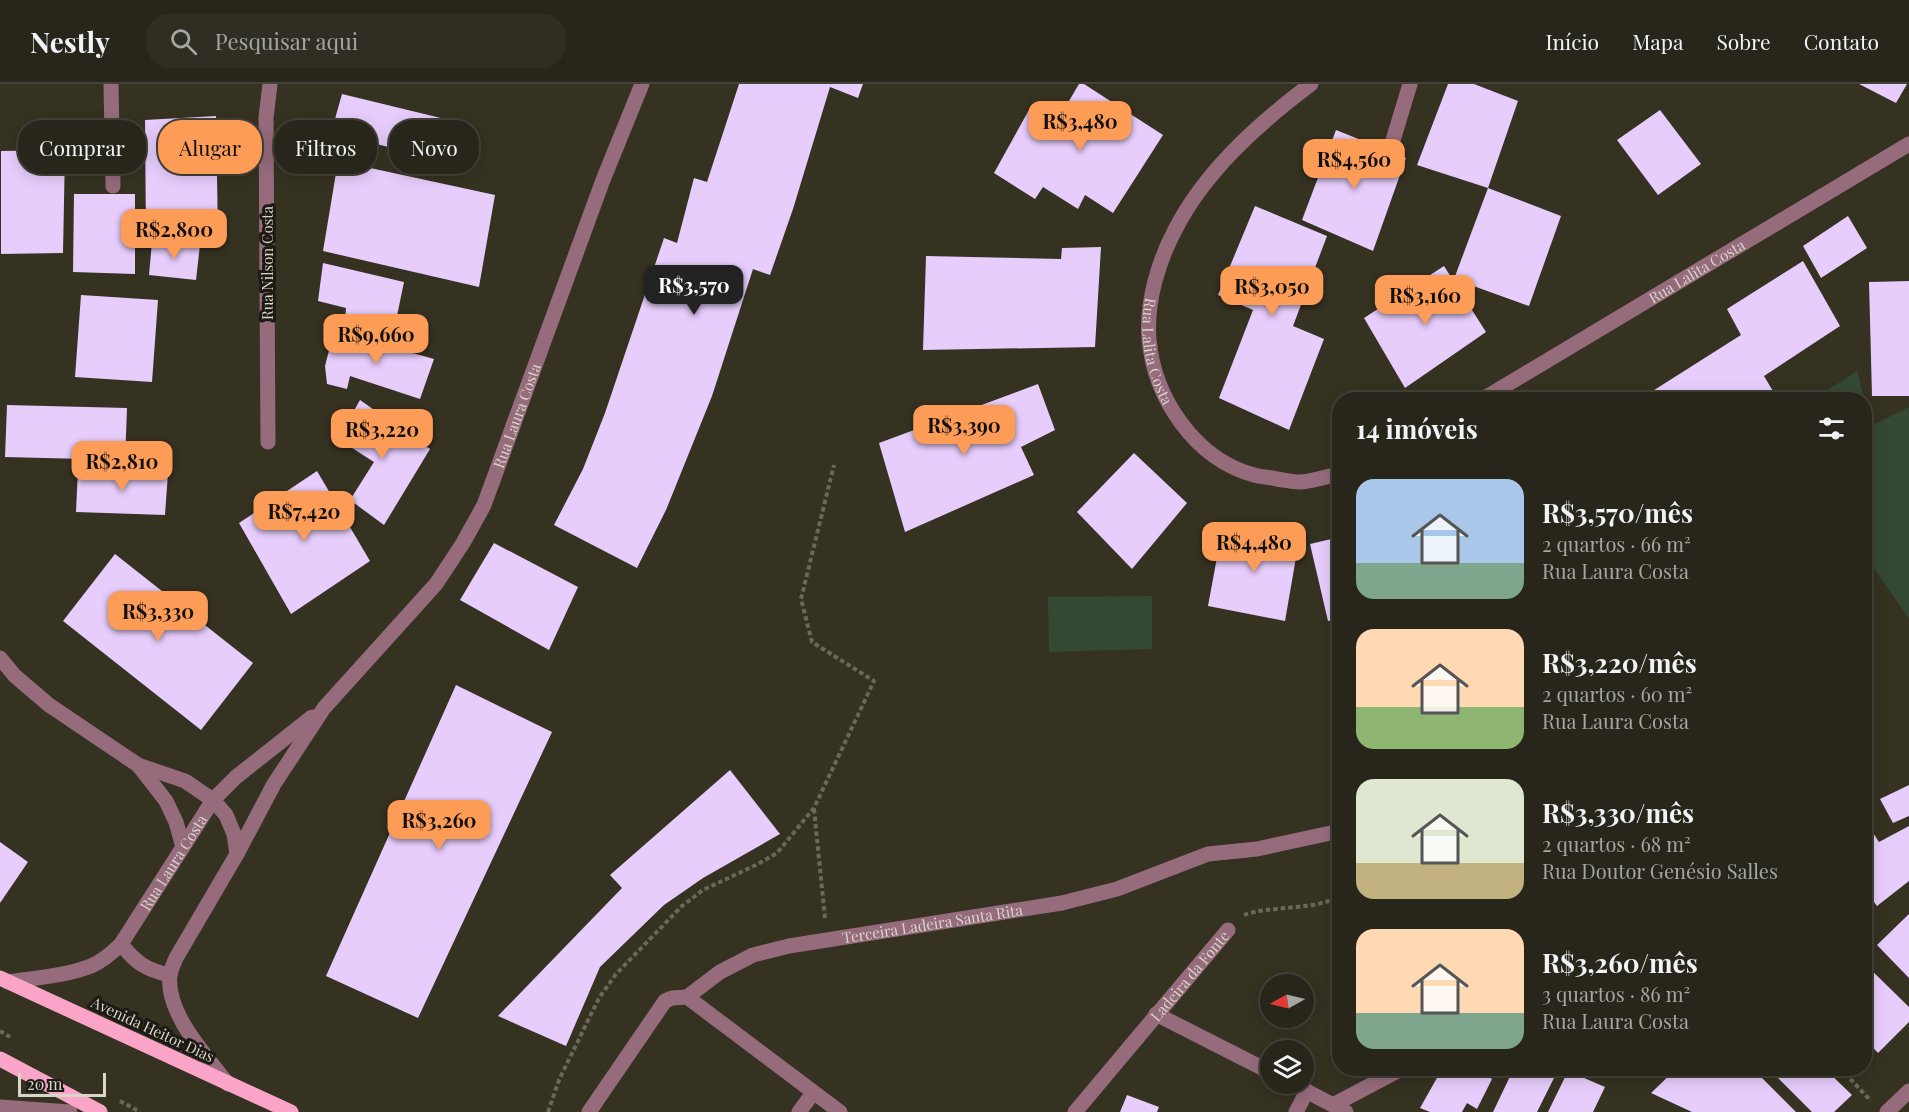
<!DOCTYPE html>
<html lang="pt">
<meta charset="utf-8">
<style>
:root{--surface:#28261a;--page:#302e23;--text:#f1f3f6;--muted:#a5a5a2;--line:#444339;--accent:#fd9c57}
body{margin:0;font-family:"Playfair Display",serif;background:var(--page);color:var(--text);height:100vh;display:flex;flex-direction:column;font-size:22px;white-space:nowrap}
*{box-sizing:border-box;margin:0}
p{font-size:20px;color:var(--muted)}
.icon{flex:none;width:33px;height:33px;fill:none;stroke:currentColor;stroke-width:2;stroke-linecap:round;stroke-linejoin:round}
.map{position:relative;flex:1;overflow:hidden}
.sheet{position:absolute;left:1332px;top:308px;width:540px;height:684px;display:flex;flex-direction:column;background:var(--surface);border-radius:24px;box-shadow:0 3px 15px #0003,0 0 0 2px var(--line)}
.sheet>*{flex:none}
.banner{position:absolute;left:18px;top:36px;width:570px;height:54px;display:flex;gap:12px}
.needle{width:39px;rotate:262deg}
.fabs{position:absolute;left:1260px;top:890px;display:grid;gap:12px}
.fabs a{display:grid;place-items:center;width:54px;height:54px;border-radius:50%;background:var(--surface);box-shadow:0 3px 15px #0003,0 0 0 2px var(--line);font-size:30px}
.scale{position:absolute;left:18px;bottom:15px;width:88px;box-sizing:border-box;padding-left:6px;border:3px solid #d8d5cb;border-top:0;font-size:16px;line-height:21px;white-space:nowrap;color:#d8d5cb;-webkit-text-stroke:4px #1c1a13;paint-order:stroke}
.price{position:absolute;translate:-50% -51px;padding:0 14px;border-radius:12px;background:var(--accent);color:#111;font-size:20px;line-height:39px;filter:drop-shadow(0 2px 3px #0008)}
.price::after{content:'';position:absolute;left:50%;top:36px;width:18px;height:14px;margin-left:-9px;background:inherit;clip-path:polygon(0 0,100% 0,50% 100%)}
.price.on{background:#222;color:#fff}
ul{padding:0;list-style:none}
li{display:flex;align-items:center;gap:18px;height:150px;padding:0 24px}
li span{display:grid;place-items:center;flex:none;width:168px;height:120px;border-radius:18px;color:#555}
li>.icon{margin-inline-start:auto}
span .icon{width:72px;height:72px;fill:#fffc;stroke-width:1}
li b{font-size:26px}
h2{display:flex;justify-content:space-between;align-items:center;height:72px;padding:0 24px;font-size:26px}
.chip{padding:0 21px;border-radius:24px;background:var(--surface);box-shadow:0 3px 15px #0003,0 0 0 2px var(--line);font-size:21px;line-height:54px}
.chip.on{background:var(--accent);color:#111}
header{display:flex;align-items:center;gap:36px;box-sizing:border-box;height:84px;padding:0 30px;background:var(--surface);border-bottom:2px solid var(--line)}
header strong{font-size:28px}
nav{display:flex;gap:33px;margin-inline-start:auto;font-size:21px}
.search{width:420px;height:54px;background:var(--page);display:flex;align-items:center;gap:15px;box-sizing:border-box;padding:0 21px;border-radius:24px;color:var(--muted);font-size:22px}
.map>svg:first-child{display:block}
.green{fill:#334933}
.building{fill:#e7cdfc}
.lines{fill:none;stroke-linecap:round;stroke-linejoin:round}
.path{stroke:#6b6759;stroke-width:4;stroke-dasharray:4.5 3;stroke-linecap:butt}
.minor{stroke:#966c7d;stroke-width:15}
.major{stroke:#faa4c8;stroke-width:15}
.labels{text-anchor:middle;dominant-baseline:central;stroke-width:6;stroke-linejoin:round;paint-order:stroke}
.street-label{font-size:15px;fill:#d8d5cb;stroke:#1c1a13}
</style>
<header>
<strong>Nestly</strong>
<div class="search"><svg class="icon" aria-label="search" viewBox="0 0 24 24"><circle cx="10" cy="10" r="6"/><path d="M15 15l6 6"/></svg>Pesquisar aqui</div>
<nav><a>Início</a><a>Mapa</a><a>Sobre</a><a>Contato</a></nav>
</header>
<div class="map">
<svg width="1909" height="1028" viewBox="0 0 1909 1028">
<rect width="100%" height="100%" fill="#363222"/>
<path class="green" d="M 1857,287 L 1864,315 L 1814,315 Z
M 1864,317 L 1871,342 L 1909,323 L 1909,535 L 1865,471 Z
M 1152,512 L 1152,565 L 1049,568 L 1048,513 Z"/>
<path class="building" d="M 739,0 L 863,0 L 858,14 L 830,3 L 793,125 L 770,191 L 753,185 L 712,312 L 666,426 L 637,484 L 554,441 L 583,385 L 605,329 L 664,154 L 677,159 L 694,94 L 707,98 Z
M 1079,0 L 1084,0 L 1163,51 L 1113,129 L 1085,111 L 1078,125 L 1043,103 L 1035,115 L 994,89 L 1030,24 L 1056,39 Z
M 1448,0 L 1474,0 L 1518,17 L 1488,104 L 1561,132 L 1529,222 L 1454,195 L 1488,104 L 1417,81 Z
M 1859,0 L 1907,0 L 1896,19 Z
M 342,10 L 449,36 L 438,75 L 331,49 Z
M 1660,26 L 1701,80 L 1658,111 L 1617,56 Z
M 216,32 L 218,153 L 146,154 L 145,36 Z
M 1336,46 L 1406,74 L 1373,167 L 1302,136 Z
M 65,66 L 63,169 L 1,170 L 1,67 Z
M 338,77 L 495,111 L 479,203 L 323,167 Z
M 74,110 L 135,110 L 135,190 L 73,188 Z
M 1255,122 L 1327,152 L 1293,242 L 1324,255 L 1289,346 L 1219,314 L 1253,226 L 1218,211 Z
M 1848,132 L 1867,164 L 1821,194 L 1803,162 Z
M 152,158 L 200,161 L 196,196 L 149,191 Z
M 1101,163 L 1095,263 L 923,266 L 926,172 L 1061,175 L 1062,164 Z
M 1803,177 L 1840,242 L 1764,292 L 1777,314 L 1640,315 L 1741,251 L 1727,225 Z
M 323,179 L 404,198 L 393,251 L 345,238 L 346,224 L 318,217 Z
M 1444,182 L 1486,248 L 1405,304 L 1364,234 Z
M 1909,197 L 1909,312 L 1872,312 L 1869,198 Z
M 81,211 L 158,216 L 152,298 L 75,293 Z
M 334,247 L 434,275 L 420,315 L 350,292 L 347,305 L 327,300 L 325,282 Z
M 1038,300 L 1055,346 L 1021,363 L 1034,391 L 905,448 L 879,359 Z
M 360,316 L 430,365 L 384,441 L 350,416 L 374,378 L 338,355 Z
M 7,321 L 127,324 L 125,376 L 5,373 Z
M 1134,369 L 1187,419 L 1132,485 L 1077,428 Z
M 78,385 L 168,389 L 165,431 L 76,428 Z
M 317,387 L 370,477 L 291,530 L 239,439 Z
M 1223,441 L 1299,456 L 1285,537 L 1208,522 Z
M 1340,453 L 1340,534 L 1328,537 L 1310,460 Z
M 494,459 L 578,503 L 549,566 L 460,516 Z
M 115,470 L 253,579 L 201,646 L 63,537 Z
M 456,601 L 552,648 L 418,934 L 326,892 Z
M 730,686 L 780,750 L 703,794 L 664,821 L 600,883 L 566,962 L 498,932 L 622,804 L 610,791 Z
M 1909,701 L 1909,732 L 1893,739 L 1880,715 Z
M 1868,741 L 1879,758 L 1909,742 L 1909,797 L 1877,822 L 1864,805 L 1864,744 Z
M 0,758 L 28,778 L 0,819 Z
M 1909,830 L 1909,894 L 1877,861 Z
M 1864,879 L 1909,923 L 1909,938 L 1878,969 L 1864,954 Z
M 1448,984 L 1474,984 L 1492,995 L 1477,1025 L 1467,1019 L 1462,1028 L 1430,1028 L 1420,1024 L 1442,985 Z
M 1514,984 L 1559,984 L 1537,1028 L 1493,1028 Z
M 1677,984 L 1752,984 L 1796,1028 L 1692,1028 L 1651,1009 Z
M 1776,984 L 1824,984 L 1852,1011 L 1834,1028 L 1812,1028 L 1772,988 Z
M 1568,987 L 1605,1003 L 1593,1028 L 1548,1028 Z
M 1127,1011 L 1159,1023 L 1157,1028 L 1120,1028 Z"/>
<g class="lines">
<path class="path" d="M 814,725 L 825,834
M 1244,831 C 1270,821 1319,827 1340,811
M 0,947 L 10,953
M 1840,984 L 1871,1017
M 120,1017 L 140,1028
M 548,1028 L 559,996 L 599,914 L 616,890 L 682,822 L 703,806 L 756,781 L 777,769 L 814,724 L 874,597 L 812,558 L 801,515 L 834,381"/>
<g class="minor">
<path d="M 111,0 L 113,102"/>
<path id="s1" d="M 1311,0 C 1259,39 1205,87 1175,146 C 1158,178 1146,219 1149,255 C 1154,314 1195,375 1254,391 C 1261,393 1269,393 1277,395 C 1284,396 1292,398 1299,398 C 1312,398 1327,392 1340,390"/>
<path d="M 1391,63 L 1410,0"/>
<path id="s2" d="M 1483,315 L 1909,60"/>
<path d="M 268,358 L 266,34 L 270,0"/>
<path d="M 0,574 L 15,592 L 49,621 L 138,681 L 185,697 L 213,716 L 226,731 L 234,750 L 237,770"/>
<path d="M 138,681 L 166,717 L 176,738 L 183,763"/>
<path d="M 121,860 C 136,879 146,886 170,891"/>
<path id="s3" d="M 8,898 C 35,894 65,892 91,882 C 103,877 112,869 121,860 L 213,716 L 236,693 L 312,633"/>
<path d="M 687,913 L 840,1028"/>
<path d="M 1156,930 L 1270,988"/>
<path d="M 1291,999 L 1346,1028"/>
<path id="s4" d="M 228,1000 C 206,972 165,928 170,891 C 171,885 174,879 176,874 L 237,770 L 274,700 L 324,624 L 436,500 L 463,459 L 484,421 L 603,96 L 642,0"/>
<path d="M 1333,1021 L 1403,984"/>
<path d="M 0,1023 L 70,1028"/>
<path id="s5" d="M 589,1028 L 665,917 L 672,914 L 687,913 L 720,888 L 753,871 L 789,862 L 1062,819 L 1117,805 L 1208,770 L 1257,765 L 1340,747"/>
<path d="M 799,1028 L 813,1009"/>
<path id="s6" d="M 1075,1028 L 1228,846"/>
<path d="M 1296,1028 L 1307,1007"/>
<path d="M 1887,1028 L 1909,1007"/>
</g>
<path class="major" d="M 0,894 L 291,1028
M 0,975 L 100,1028"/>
</g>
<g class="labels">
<g class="street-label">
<text transform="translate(267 179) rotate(-90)">Rua Nilson Costa</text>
<text stroke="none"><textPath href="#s2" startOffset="249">Rua Lalita Costa</textPath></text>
<text stroke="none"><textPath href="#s1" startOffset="328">Rua Lalita Costa</textPath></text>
<text stroke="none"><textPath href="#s4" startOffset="790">Rua Laura Costa</textPath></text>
<text stroke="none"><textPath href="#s3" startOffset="219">Rua Laura Costa</textPath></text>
<text stroke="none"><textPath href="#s5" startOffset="418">Terceira Ladeira Santa Rita</textPath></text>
<text stroke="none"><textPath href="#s6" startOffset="178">Ladeira da Fonte</textPath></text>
<text transform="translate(153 945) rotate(25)">Avenida Heitor Dias</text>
</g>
</g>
</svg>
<div class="fabs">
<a><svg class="needle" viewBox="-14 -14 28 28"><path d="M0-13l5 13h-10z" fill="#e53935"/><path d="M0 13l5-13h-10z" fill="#a5a5a2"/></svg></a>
<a><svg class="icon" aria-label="layers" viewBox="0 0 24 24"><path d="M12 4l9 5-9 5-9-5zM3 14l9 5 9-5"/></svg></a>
</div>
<div class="scale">20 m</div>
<b class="price" style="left:1080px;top:68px">R$3,480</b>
<b class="price" style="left:1354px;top:106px">R$4,560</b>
<b class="price" style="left:174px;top:176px">R$2,800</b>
<b class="price on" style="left:694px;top:232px">R$3,570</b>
<b class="price" style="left:1272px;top:233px">R$3,050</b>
<b class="price" style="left:1425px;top:242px">R$3,160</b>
<b class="price" style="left:376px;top:281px">R$9,660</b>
<b class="price" style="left:964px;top:372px">R$3,390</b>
<b class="price" style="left:382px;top:376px">R$3,220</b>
<b class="price" style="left:122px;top:408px">R$2,810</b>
<b class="price" style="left:304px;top:458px">R$7,420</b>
<b class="price" style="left:1254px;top:489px">R$4,480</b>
<b class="price" style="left:158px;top:558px">R$3,330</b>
<b class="price" style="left:439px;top:767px">R$3,260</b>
<div class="banner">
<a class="chip">Comprar</a>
<a class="chip on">Alugar</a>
<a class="chip">Filtros</a>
<a class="chip">Novo</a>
</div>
<section class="sheet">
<h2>14 imóveis<svg class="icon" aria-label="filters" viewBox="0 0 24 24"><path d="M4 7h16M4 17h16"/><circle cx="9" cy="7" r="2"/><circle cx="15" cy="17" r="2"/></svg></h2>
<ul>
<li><span style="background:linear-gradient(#a9c7e8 70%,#7fa58c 0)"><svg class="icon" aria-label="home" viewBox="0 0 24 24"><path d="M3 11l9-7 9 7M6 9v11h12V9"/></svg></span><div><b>R$3,570/mês</b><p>2 quartos · 66 m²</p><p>Rua Laura Costa</p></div></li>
<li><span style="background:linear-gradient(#ffd9b3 65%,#8fb573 0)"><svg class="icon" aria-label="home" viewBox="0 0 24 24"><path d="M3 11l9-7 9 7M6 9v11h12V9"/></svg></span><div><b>R$3,220/mês</b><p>2 quartos · 60 m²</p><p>Rua Laura Costa</p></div></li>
<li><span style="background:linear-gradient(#dfe7d0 70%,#c2b280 0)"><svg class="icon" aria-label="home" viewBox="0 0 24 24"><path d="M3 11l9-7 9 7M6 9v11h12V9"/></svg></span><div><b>R$3,330/mês</b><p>2 quartos · 68 m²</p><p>Rua Doutor Genésio Salles</p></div></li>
<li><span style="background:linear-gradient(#ffd9b3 70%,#7fa58c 0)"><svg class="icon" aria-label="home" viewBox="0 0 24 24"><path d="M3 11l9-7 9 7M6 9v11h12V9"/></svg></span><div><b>R$3,260/mês</b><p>3 quartos · 86 m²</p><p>Rua Laura Costa</p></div></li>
</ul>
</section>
</div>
